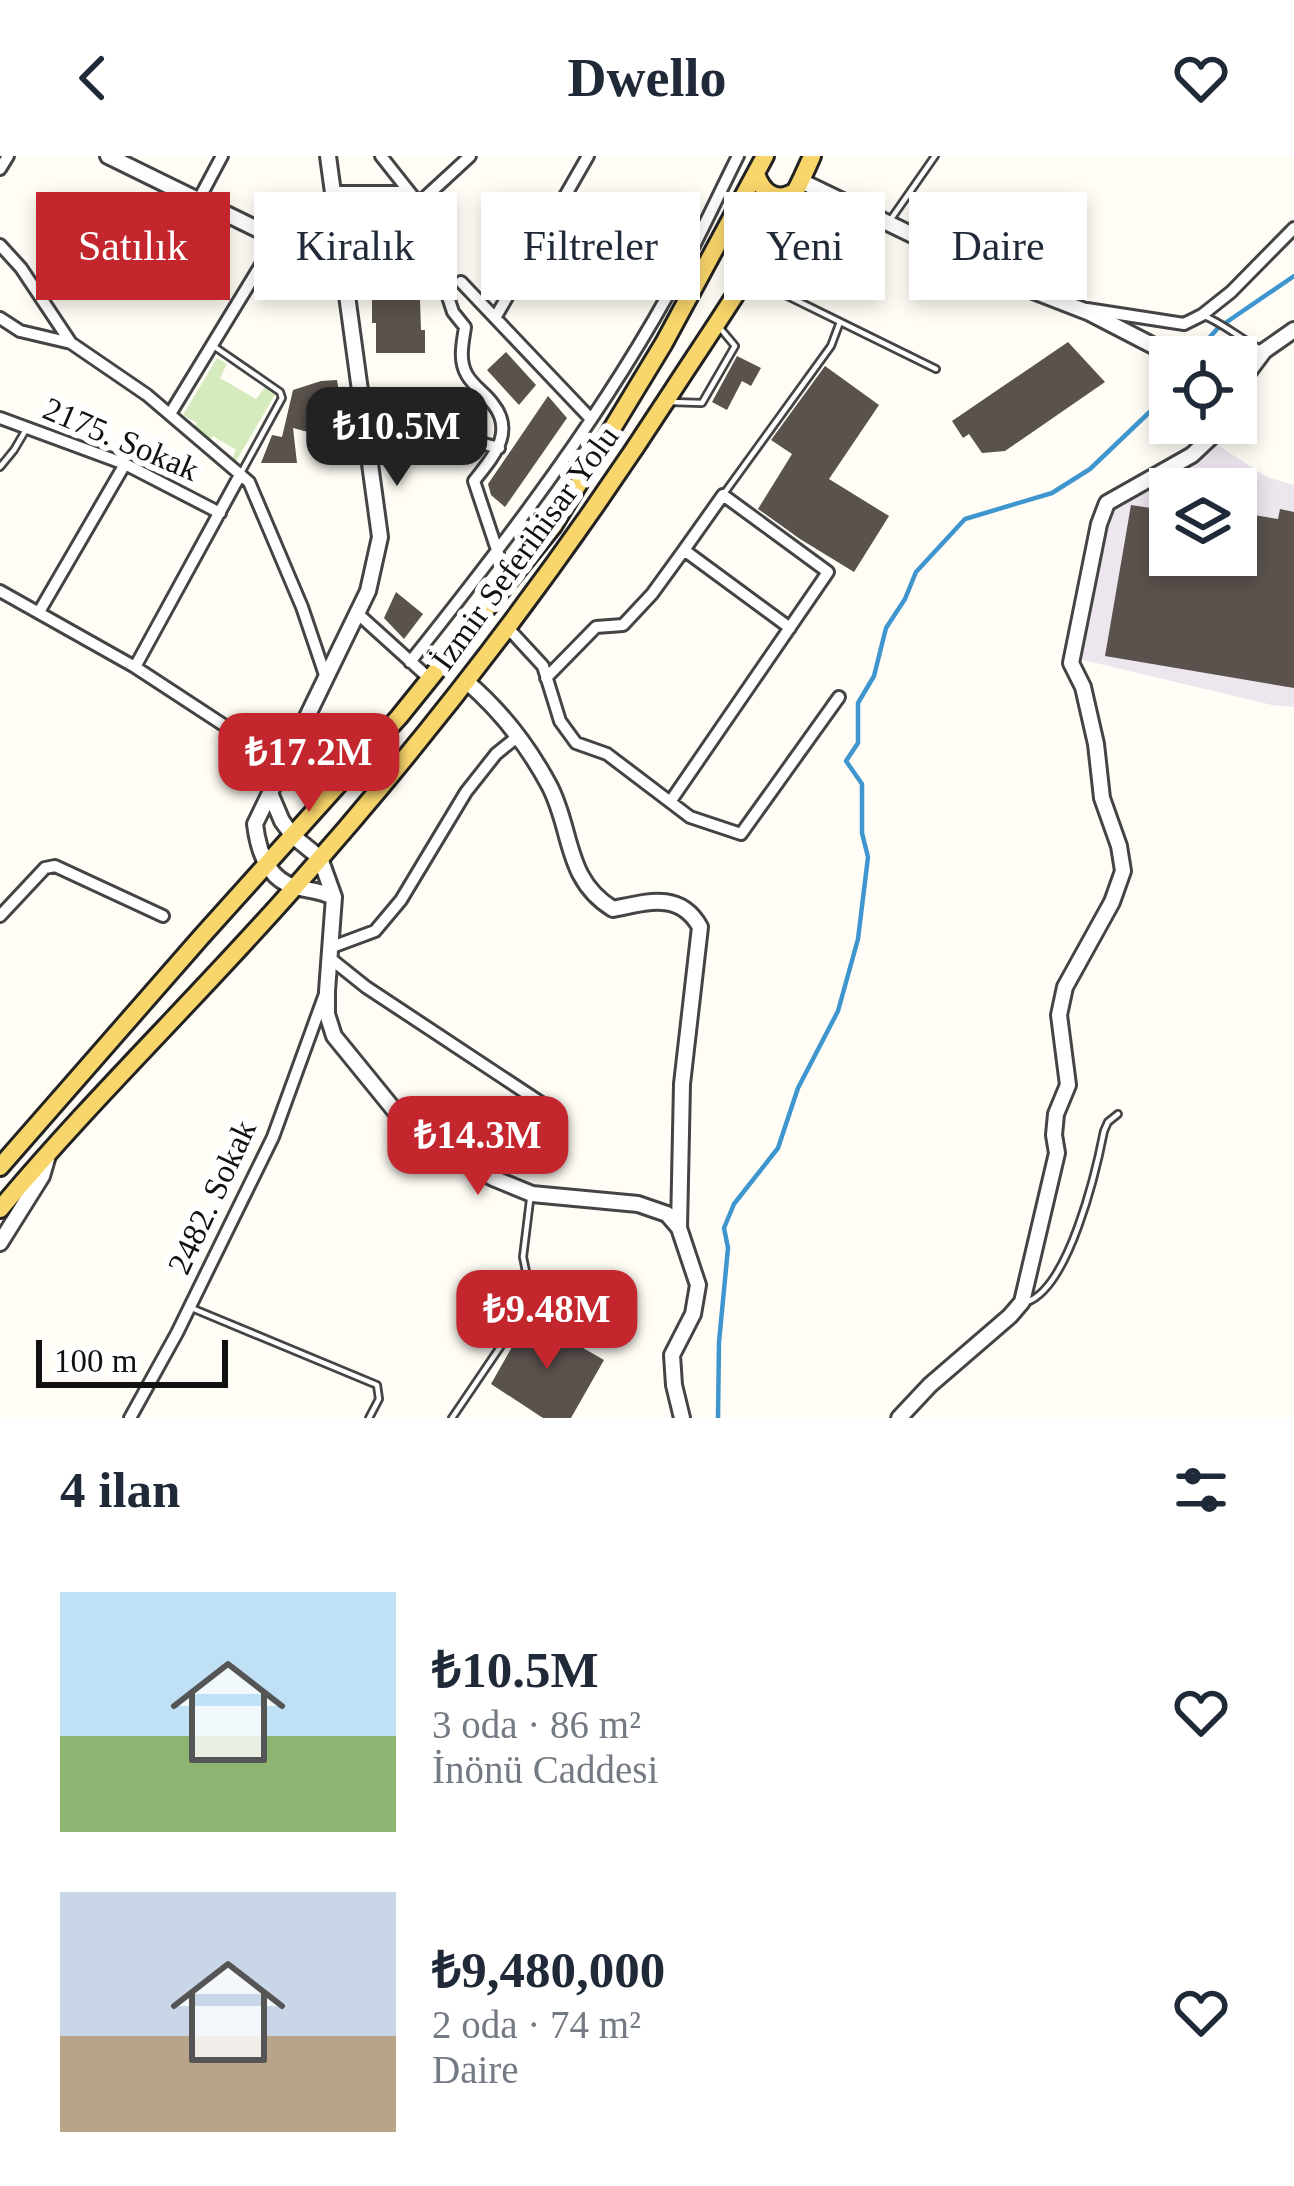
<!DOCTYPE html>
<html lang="tr">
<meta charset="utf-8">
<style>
:root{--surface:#fff;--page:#f2f2f3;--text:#1f2937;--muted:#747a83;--accent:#c4262e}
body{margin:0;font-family:"Times New Roman",serif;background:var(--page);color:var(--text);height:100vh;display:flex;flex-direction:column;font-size:45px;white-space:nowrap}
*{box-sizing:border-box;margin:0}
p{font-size:39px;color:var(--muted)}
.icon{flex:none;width:66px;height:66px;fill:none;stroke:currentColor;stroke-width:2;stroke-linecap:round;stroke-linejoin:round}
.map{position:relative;height:1262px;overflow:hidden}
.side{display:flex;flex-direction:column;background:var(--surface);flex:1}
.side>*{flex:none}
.top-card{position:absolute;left:36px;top:36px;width:1224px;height:108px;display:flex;gap:24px}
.controls{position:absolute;left:1149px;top:180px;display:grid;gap:24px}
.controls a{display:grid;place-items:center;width:108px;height:108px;border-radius:0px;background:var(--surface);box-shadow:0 6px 18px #0003;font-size:60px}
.scale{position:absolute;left:36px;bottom:30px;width:192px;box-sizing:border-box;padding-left:12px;border:6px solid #111;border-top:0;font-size:33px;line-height:42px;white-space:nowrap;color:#111;-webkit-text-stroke:9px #fff;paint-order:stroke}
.price{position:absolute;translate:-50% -102px;padding:0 27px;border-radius:24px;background:var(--accent);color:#fff;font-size:39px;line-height:78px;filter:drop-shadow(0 3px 6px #0008)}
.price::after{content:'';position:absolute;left:50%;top:72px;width:36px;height:27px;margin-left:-18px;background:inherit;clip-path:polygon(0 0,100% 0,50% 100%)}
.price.selected{background:#222;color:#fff}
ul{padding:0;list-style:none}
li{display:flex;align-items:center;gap:36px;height:300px;padding:0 60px}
li span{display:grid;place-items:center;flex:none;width:336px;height:240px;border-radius:0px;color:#555}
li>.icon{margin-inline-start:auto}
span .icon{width:144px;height:144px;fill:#fffc;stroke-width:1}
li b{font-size:51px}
h2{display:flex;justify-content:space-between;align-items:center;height:144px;padding:0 60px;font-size:51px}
.tag{padding:0 42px;border-radius:0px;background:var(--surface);box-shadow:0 6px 18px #0003;font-size:42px;line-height:108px}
.tag.selected{background:var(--accent);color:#fff}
header{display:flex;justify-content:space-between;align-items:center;height:156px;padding:0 60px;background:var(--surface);font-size:54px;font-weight:700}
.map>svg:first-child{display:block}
.industrial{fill:#eee6ef;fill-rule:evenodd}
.green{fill:#d5ebbd}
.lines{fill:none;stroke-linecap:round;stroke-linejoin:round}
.stream{stroke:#3f96cf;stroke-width:4.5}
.building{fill:#5a524d}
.service-casing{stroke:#444;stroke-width:10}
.minor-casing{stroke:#444;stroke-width:16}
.tertiary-casing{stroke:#444;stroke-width:20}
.primary-casing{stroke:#222;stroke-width:22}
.service{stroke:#fff;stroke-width:4.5}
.minor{stroke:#fff;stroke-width:10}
.tertiary{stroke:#fff;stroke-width:14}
.primary{stroke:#f9d66b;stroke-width:16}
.labels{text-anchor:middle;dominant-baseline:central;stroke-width:12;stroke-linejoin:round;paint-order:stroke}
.street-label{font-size:33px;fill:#111;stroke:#fff}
</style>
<header><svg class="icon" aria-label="back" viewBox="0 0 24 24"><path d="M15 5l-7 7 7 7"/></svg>Dwello<svg class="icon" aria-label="heart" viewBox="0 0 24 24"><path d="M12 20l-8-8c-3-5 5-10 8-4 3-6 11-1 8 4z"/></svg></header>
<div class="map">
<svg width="1294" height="1262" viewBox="0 0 1294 1262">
<rect width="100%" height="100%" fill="#fffdf5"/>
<path class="industrial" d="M 1216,288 L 1267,321 L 1294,329 L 1294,551 L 1272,549 L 1075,502 L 1097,361 L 1116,342 ZM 1170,333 L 1236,333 L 1236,399 L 1170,399 Z"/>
<path class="green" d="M 217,202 L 227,208 L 220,222 L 256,243 L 265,231 L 276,237 L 235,307 L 231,304 L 236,294 L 213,280 L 208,287 L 191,277 L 197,267 L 183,259 Z"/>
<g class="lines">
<path class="stream" d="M 1192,201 L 1218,172 L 1294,120
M 718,1262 L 719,1186 L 728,1092 L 724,1072 L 734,1048 L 778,992 L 798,932 L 838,855 L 858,783 L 868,701 L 862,677 L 862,628 L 846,605 L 858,587 L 858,547 L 874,520 L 886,472 L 905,443 L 916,416 L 965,363 L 1052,337 L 1090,313 L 1157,249 L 1170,230"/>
</g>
<path class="building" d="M 145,47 L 222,90 L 200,128 L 142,95 L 135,106 L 117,95 Z
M 408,111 L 409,144 L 420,144 L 421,174 L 425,174 L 425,197 L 376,197 L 376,167 L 372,167 L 372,135 L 368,135 L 366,112 Z
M 1068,186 L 1105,226 L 1005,295 L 982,297 L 969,278 L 963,282 L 952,265 Z
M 506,196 L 536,229 L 519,249 L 487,214 Z
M 737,200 L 761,212 L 751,230 L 742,225 L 727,254 L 712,246 Z
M 825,210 L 879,249 L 829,323 L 889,360 L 854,416 L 800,383 L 758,353 L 792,298 L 771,284 Z
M 337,224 L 344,266 L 339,284 L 293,272 L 297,307 L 261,307 L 272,279 L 282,281 L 293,234 L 321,225 Z
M 548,240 L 567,262 L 505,351 L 491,339 L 488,328 Z
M 1131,349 L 1170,355 L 1170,399 L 1236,399 L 1236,356 L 1278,363 L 1280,353 L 1294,356 L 1294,532 L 1105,500 Z
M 396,436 L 423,458 L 404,483 L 384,462 Z
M 529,1161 L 604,1204 L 571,1262 L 543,1262 L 491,1228 Z"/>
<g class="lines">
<g class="service-casing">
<path id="service" d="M 891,63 L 935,0
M 753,123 L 936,213
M 1202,159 C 1223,167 1239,182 1259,192
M 212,189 L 280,236 L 282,242 L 241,317
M 671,246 L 702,247 L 735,190 L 720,172
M 0,311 L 14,294 L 27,272
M 723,339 L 831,190 L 840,166
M 1027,1146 C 1069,1131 1096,1016 1104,975 L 1108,966 L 1118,958
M 194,1153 L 377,1229 L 379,1243 L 369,1262
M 452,1262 L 528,1150 L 529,1130 L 523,1101 L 530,1044"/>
</g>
<g class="minor-casing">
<path id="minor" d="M 381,0 L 438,72 L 443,100 L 442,123 L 453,156 L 465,171 C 463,186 458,204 467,219 C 473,230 486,238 493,248 C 516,277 492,302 474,325 L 498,397
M 0,13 L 8,0
M 333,36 L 409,36
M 562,44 L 680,117
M 198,45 L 222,0
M 419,47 L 470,0
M 0,89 L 21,112 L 71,187 L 147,239 L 249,326 L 302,451 L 326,522
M 461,126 L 591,263
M 1087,153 L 1184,168 L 1202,159 L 1231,136 L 1294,72
M 0,162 L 20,175 L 71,187
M 495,162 L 588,0
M 170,258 L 276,84
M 0,262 L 125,308 L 220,357
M 365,280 L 450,279 L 499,292
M 0,435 L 135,511 L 283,608
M 39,456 L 125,308
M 357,457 L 430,523
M 507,471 L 543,510 L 560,565 L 576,587 L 607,598 L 690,661 L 741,678 L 839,541
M 410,506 C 509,382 606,255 681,115 C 701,77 719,38 738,0
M 135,511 L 240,319
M 546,522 L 596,471 L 623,469 L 652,438 L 684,394
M 670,646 L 828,416 L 723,339 L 684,394 L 790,472
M 0,760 L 45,712 L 55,710 L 163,760
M 332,791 L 375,775 L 401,744 L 466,636 L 496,598 L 517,581
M 331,803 L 366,831 L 552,954
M 130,1262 L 177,1177 L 273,981 L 325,838"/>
</g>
<g class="tertiary-casing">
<path id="tertiary" d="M 108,0 L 306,97 L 348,135
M 328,0 L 380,381 L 368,435 L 255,668 C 258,693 267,724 296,731 C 312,735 318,734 334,741
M 801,25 L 1010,126 L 1090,157 L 1175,201
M 306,97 L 337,77
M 1236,217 L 1249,215 L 1264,195 L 1294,174
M 1236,242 L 1249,215
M 466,525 C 500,554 528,590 549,629 C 573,674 564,723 613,753 C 647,746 680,735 700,771 L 682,928 L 679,1072
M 270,637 L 282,665 L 293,680 L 320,702 L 334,741 L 327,835 L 327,858 L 334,880 L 404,966 L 449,997 L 493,1022 L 532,1038 L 638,1048 L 667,1058 L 679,1072 L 698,1129 L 693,1158 L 672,1199 L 674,1229 L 682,1262
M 0,1087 L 42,1020 L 47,1003
M 899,1262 L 930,1229 L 1010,1160 L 1022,1146 L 1057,997 L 1054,979 L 1056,958 L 1068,929 L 1059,859 L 1065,831 L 1112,746 L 1123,715 L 1119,690 L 1102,642 L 1096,588 L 1083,531 L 1071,507 L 1099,368 L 1107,347 L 1192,299 L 1226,267"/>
</g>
<g class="primary-casing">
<path id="primary" d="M 756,18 C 763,38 777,47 796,35
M 0,1011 L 202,780 L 399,561 L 553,370 L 664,187 L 765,0
M 0,1053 C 93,942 198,841 294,732 C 433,576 560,409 673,234 C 721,160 777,82 812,0"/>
</g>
<use href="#service" class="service"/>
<use href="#minor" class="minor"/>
<use href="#tertiary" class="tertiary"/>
<use href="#primary" class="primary"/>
</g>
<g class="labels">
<g class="street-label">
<text transform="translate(121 283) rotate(23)">2175. Sokak</text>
<text transform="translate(525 392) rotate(-54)">İzmir Seferihisar Yolu</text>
<text transform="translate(212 1041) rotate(-65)">2482. Sokak</text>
</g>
</g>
</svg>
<div class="controls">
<a><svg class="icon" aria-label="locate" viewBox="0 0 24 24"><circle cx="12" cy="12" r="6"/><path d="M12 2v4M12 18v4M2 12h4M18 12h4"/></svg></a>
<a><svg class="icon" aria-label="layers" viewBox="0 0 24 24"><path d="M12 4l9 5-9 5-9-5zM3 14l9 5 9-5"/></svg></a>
</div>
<div class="scale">100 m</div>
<b class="price selected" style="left:397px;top:333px">₺10.5M</b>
<b class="price" style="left:309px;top:659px">₺17.2M</b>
<b class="price" style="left:478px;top:1042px">₺14.3M</b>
<b class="price" style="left:547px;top:1216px">₺9.48M</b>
<div class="top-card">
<a class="tag selected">Satılık</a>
<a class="tag">Kiralık</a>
<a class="tag">Filtreler</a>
<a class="tag">Yeni</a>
<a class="tag">Daire</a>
</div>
</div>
<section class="side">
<h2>4 ilan<svg class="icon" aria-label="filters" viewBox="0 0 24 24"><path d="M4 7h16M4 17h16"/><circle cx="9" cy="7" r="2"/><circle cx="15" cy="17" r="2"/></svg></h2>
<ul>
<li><span style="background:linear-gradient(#bfe0f5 60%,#8fb573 0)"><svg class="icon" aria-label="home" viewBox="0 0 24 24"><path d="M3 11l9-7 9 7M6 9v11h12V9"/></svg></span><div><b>₺10.5M</b><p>3 oda · 86 m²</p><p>İnönü Caddesi</p></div><svg class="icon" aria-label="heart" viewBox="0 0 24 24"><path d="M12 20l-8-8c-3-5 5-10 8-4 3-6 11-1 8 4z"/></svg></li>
<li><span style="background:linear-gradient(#c9d6e8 60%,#b9a48a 0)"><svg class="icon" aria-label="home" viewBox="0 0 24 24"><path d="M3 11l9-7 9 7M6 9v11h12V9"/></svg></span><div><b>₺9,480,000</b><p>2 oda · 74 m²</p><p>Daire</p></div><svg class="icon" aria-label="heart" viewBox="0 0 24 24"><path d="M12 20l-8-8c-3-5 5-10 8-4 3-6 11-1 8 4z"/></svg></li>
</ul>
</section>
